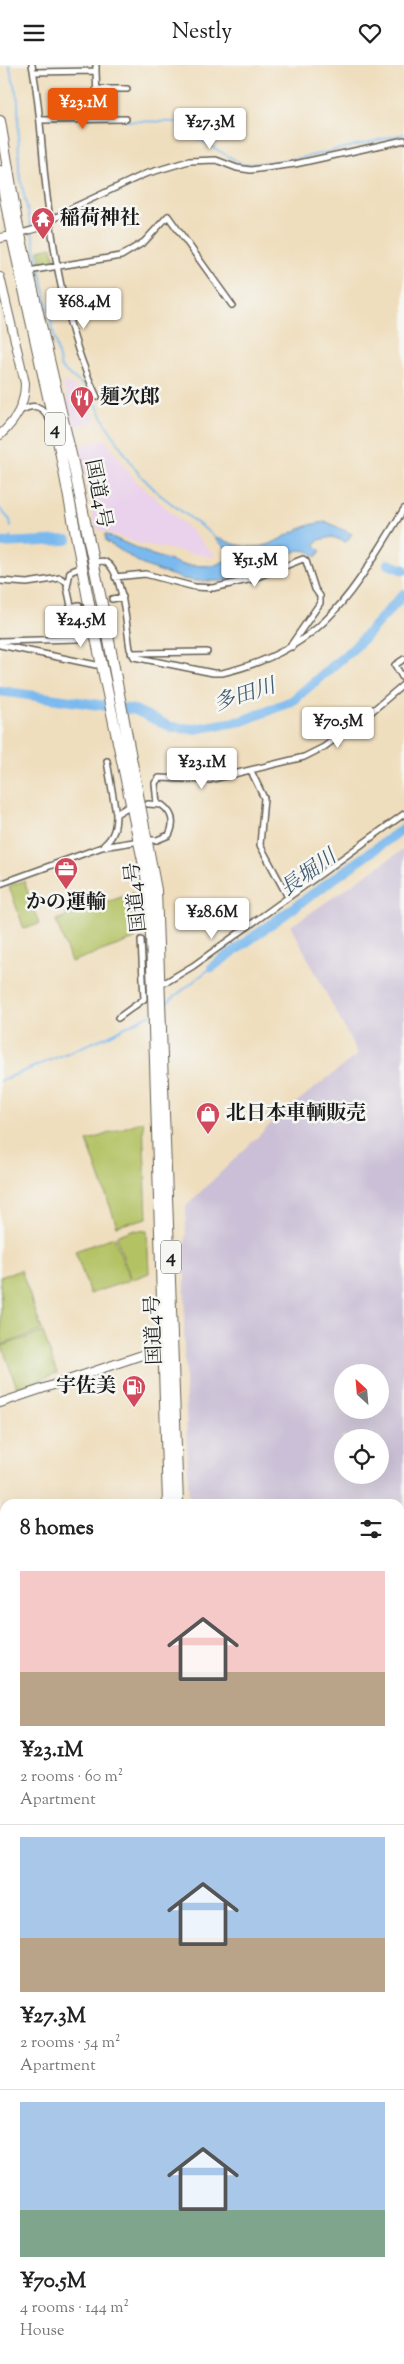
<!DOCTYPE html>
<meta charset="utf-8">
<style>
:root{--surface:#fff;--page:#f2f2f2;--text:#222;--muted:#767676;--line:#e0e0e0;--accent:#ea580c}
body{margin:0;font-family:"Sorts Mill Goudy","Noto Serif JP",serif;background:var(--page);color:var(--text);height:100vh;display:flex;flex-direction:column;font-size:19px;white-space:nowrap}
*{box-sizing:border-box;margin:0}
p{font-size:16px;color:var(--muted)}
.icon{flex:none;width:28px;height:28px;fill:none;stroke:currentColor;stroke-width:2;stroke-linecap:round;stroke-linejoin:round}
.map{position:relative;flex:1;overflow:hidden}
.side{position:absolute;left:0px;top:1434px;width:405px;height:866px;display:flex;flex-direction:column;background:var(--surface);border-radius:15px 15px 0 0;box-shadow:0 5px 20px #0002}
.side>*{flex:none}
.needle{width:32px;rotate:334deg}
.controls{position:absolute;left:334px;top:1299px;display:grid;gap:10px}
.controls a{display:grid;place-items:center;width:55px;height:55px;border-radius:50%;background:var(--surface);box-shadow:0 5px 20px #0002;font-size:25px}
.price{position:absolute;translate:-50% -42px;padding:0 11px;border-radius:5px;background:#fff;color:#222;font-size:16px;line-height:32px;filter:drop-shadow(0 1px 2px #0008)}
.price::after{content:'';position:absolute;left:50%;top:30px;width:15px;height:11px;margin-left:-8px;background:inherit;clip-path:polygon(0 0,100% 0,50% 100%)}
.price.current{background:var(--accent);color:#fff}
ul{padding:0;list-style:none}
li{display:grid;align-content:center;gap:10px;height:265px;padding:0 20px}
li+li{border-top:1px solid var(--line)}
li span{display:grid;place-items:center;height:155px;border-radius:0px;color:#555}
li>.icon{margin-inline-start:auto}
span .icon{width:90px;height:90px;fill:#fffc;stroke-width:1}
li b{font-size:21px}
h2{display:flex;justify-content:space-between;align-items:center;height:60px;padding:0 20px;font-size:21px}
header{display:flex;justify-content:space-between;align-items:center;height:65px;padding:0 20px;background:var(--surface);font-size:22px;font-weight:600}
.map>svg:first-child{display:block}
.built{fill:#ead1ec}
.industrial{fill:#cabfd6;fill-rule:evenodd}
.green{fill:#b3c264;stroke:#686f40}
.water{fill:#7ab9ee;stroke:#4b6a85}
.lines{fill:none;stroke-linecap:round;stroke-linejoin:round}
.stream{stroke:#7ab9ee;stroke-width:2}
.river{stroke:#7ab9ee;stroke-width:10}
.street-tunnel{stroke:#c5b79d;stroke-width:5;stroke-dasharray:5 2.5;stroke-linecap:butt}
.street-casing{stroke:#666054;stroke-width:8}
.secondary-casing{stroke:#666054;stroke-width:10}
.highway-casing{stroke:#666054;stroke-width:12}
.street{stroke:#fff;stroke-width:5}
.secondary{stroke:#fff;stroke-width:8}
.highway{stroke:#fff;stroke-width:10}
.labels{text-anchor:middle;dominant-baseline:central;stroke-width:5;stroke-linejoin:round;paint-order:stroke}
.shield{fill:#f6f6f2;stroke:#5d5d5c;stroke-width:1}
.shield-label{font-size:19px;font-weight:bold;fill:#1c1c1c}
.poi-label{font-size:20px;font-weight:bold;fill:#1c1c1c;stroke:#f6f6f2;text-anchor:start}
.street-label{font-size:20px;fill:#1c1c1c;stroke:#f6f6f2}
.water-label{font-size:21px;font-style:italic;fill:#425b70;stroke:#f6f6f2}
</style>
<header><svg class="icon" aria-label="menu" viewBox="0 0 24 24"><path d="M4 6h16M4 12h16M4 18h16"/></svg>Nestly<svg class="icon" aria-label="heart" viewBox="0 0 24 24"><path d="M12 20l-8-8c-3-5 5-10 8-4 3-6 11-1 8 4z"/></svg></header>
<div class="map">
<svg width="404" height="2299" viewBox="0 0 404 2299">
<rect width="100%" height="100%" fill="#f6f6f2"/>
<filter id="ink" filterUnits="userSpaceOnUse"><feTurbulence type="fractalNoise" baseFrequency=".02" numOctaves="2"/><feDisplacementMap in="SourceGraphic" scale="10" xChannelSelector="R" yChannelSelector="G"/><feConvolveMatrix kernelMatrix="1 2 1 2 8 2 1 2 1" color-interpolation-filters="sRGB"/></filter>
<filter id="wash" filterUnits="userSpaceOnUse"><feTurbulence type="fractalNoise" baseFrequency=".0096" numOctaves="4" result="noise"/><feDisplacementMap in="SourceGraphic" scale="20" xChannelSelector="R" yChannelSelector="G"/><feGaussianBlur stdDeviation="1.12" result="paint"/><feColorMatrix in="noise" values="0 0 0 0 0 0 0 0 0 0 0 0 0 0 0 0 0 1.4 0 .05"/><feComposite in="paint" operator="in"/></filter>
<g filter="url(#wash)">
<rect width="100%" height="100%" fill="#efdebd"/>
<path class="built" d="M 63,317 L 68,318 L 78,324 L 97,356 L 74,362 Z
M 105,374 L 134,414 L 193,467 L 217,493 L 137,478 L 95,463 L 80,381 Z"/>
<path class="industrial" d="M 404,784 L 404,1438 L 400,1440 L 189,1439 L 184,1281 L 186,1141 L 280,1050 L 358,989 L 291,861 ZM 342,1308 L 380,1308 L 380,1345 L 342,1345 ZM 342,1372 L 380,1372 L 380,1410 L 342,1410 Z"/>
<path class="green" d="M 52,182 L 55,197 L 42,200 L 39,185 Z
M 24,816 L 39,859 L 24,864 L 9,821 Z
M 133,828 L 136,840 L 135,874 L 71,897 L 56,855 Z
M 143,1056 L 147,1153 L 117,1161 L 87,1076 Z
M 132,1165 L 147,1166 L 149,1208 L 131,1215 L 116,1171 Z
M 114,1172 L 130,1215 L 90,1229 L 75,1186 Z
M 21,1205 L 42,1265 L 2,1280 L 0,1212 Z
M 43,1267 L 57,1308 L 17,1323 L 2,1281 Z"/>
<path class="water" d="M 327,457 L 352,469 L 346,477 L 332,472 L 319,475 L 315,480 L 321,486 L 316,492 L 308,486 L 299,485 L 236,513 L 223,516 L 197,516 L 183,514 L 143,500 L 106,476 L 105,469 L 150,489 L 183,500 L 213,501 L 225,496 L 228,489 L 226,483 L 215,474 L 217,472 C 275,500 278,461 327,457 Z
M 404,2285 L 404,2299 L 387,2299 L 391,2295 L 400,2295 L 400,2288 Z"/>
<g class="lines">
<path class="stream" d="M 9,0 L 18,35 L 19,106 L 61,303 L 89,325 L 107,361 L 138,408 L 159,429 L 218,474
M 126,56 L 179,57 L 198,74 L 244,100 L 297,94 L 404,69
M 0,444 L 10,455 L 11,462
M 10,471 L 11,478
M 165,939 L 212,902
M 0,1016 L 108,971 L 151,949
M 400,2000 L 404,1997
M 83,2299 L 87,2295"/>
<path class="river" d="M 0,478 L 67,475
M 388,499 L 404,505
M 0,626 L 135,645 L 171,662 L 194,664 L 242,656 L 292,636 L 355,582 L 404,529
M 212,902 L 404,763"/>
</g>
</g>
<g filter="url(#ink)">
<g class="lines">
<path class="street-tunnel" d="M 79,540 L 112,534"/>
<g class="street-casing">
<path id="street" d="M 32,0 C 40,38 41,76 45,114 C 53,187 65,265 97,332
M 96,6 L 97,34
M 34,7 L 96,6 L 96,0
M 96,24 L 127,24
M 40,55 L 126,54
M 18,169 L 39,163 L 70,144 L 145,109 L 189,96 L 216,95 L 237,103 L 251,105 L 295,99 L 404,75
M 28,206 L 121,191 L 144,177 L 168,151 L 232,240
M 20,346 C 34,338 43,340 50,356
M 93,498 C 96,497 102,495 105,497 C 123,504 127,567 130,584 L 134,592 L 213,608 L 222,608 C 326,584 352,527 404,444
M 115,512 L 145,509 L 195,522 L 213,523 L 252,514 L 303,494 L 306,496 L 315,524 L 320,531 L 320,538 L 291,580 L 292,582
M 0,516 L 27,518 L 60,513 L 68,518
M 112,534 L 123,532
M 70,542 L 79,540
M 0,576 L 78,574 L 67,522 L 70,507 L 82,502
M 0,580 L 96,600
M 131,588 L 207,587
M 404,594 L 395,600 L 404,615
M 107,696 L 116,749
M 251,706 L 264,733 L 260,780 L 288,832
M 148,739 L 162,740 C 173,748 175,758 169,770 L 157,775 L 148,775
M 157,739 L 155,718 L 159,713 L 209,715 L 304,692 L 324,682 L 371,647 L 404,619
M 104,780 C 114,772 116,762 116,749 L 126,743
M 0,819 L 102,782 L 140,776
M 161,918 L 168,916 L 193,901 L 404,749
M 118,953 L 144,934 L 141,875
M 400,1674 L 404,1672
M 0,1700 L 5,1714
M 400,1875 L 404,1873
M 0,2027 L 5,2025
M 400,2203 L 404,2209
M 400,2239 L 404,2237
M 258,2295 L 261,2299
M 76,2299 L 80,2295
M 180,2299 L 183,2296 L 185,2299
M 320,2299 L 324,2295"/>
</g>
<g class="secondary-casing">
<path id="secondary" d="M 0,173 L 12,171
M 0,212 L 25,318 C 25,340 16,355 0,370
M 0,1338 L 148,1288 L 167,1284
M 400,1450 L 404,1448
M 0,1626 L 5,1624
M 0,1816 L 5,1814
M 400,1973 L 404,1981
M 400,2218 L 404,2215
M 288,2299 L 294,2295"/>
</g>
<g class="highway-casing">
<path id="highway" d="M 0,56 L 17,157 L 73,398 L 103,544 L 156,825 L 178,1439
M 0,106 L 12,171 L 60,385 L 89,539 L 146,810 L 150,843 L 153,929 L 168,1439
M 47,2295 L 47,2299
M 55,2295 L 56,2299"/>
</g>
<use href="#street" class="street"/>
<use href="#secondary" class="secondary"/>
<use href="#highway" class="highway"/>
</g>
</g>
<defs>
<g id="temple-pin" transform="scale(1.25)"><path d="M0 17L-7.5 6A9.5 9.5 0 1 1 7.5 6Z" fill="#d1495b" stroke="#f6f6f2"/><path d="M0-6L5-2H3V0L6.5 2.5H4V6H1.5V3h-3V6H-4V2.5H-6.5L-3 0V-2H-5Z" fill="#fff"/></g>
<g id="restaurant-pin" transform="scale(1.25)"><path d="M0 17L-7.5 6A9.5 9.5 0 1 1 7.5 6Z" fill="#d1495b" stroke="#f6f6f2"/><path d="M-5-6h1v4h1v-4h1v4h1v-4h1v5L-1.5 .5V6h-2V.5L-5-1ZM5-6V6H3V1.5H1.5Q1.5-4 5-6Z" fill="#fff"/></g>
<g id="office-pin" transform="scale(1.25)"><path d="M0 17L-7.5 6A9.5 9.5 0 1 1 7.5 6Z" fill="#d1495b" stroke="#f6f6f2"/><path d="M-6-3h4V-5.5h4V-3h4V5H-6ZM-1-4.5V-3h2v-1.5ZM-6 0V1H6V0Z" fill="#fff"/></g>
<g id="shop-pin" transform="scale(1.25)"><path d="M0 17L-7.5 6A9.5 9.5 0 1 1 7.5 6Z" fill="#d1495b" stroke="#f6f6f2"/><path d="M-5-2.5h2.3a2.7 3.5 0 0 1 5.4 0H5L5.5 6h-11ZM-1.5-2.5h3a1.5 2.3 0 0 0-3 0Z" fill="#fff"/></g>
<g id="fuel-pin" transform="scale(1.25)"><path d="M0 17L-7.5 6A9.5 9.5 0 1 1 7.5 6Z" fill="#d1495b" stroke="#f6f6f2"/><path d="M-5.5-6h7V0h2V4h1.3V-2.5L3-4.5l.8-.8L6-3V5H2.5V1h-1V6h-7ZM-4.2-4.7v3.2H.2V-4.7Z" fill="#fff"/></g>
</defs>
<g fill-rule="evenodd">
<use href="#temple-pin" x="43" y="154"/>
<use href="#restaurant-pin" x="82" y="333"/>
<use href="#office-pin" x="66" y="804"/>
<use href="#shop-pin" x="208" y="1049"/>
<use href="#fuel-pin" x="134" y="1322"/>
</g>
<g class="labels">
<g class="shield">
<rect x="45" y="347.5" width="20" height="33" rx="4"/>
<rect x="161" y="1175.5" width="20" height="33" rx="4"/>
</g>
<g class="shield-label">
<text x="55" y="364">4</text>
<text x="171" y="1192">4</text>
</g>
<g class="poi-label">
<text x="60" y="154">稲荷神社</text>
<text x="100" y="333">麺次郎</text>
<text x="66" y="838" text-anchor="middle">かの運輸</text>
<text x="226" y="1049">北日本車輌販売</text>
<text x="116" y="1322" text-anchor="end">宇佐美</text>
</g>
<g class="street-label">
<text transform="translate(97 429) rotate(79)">国道4号</text>
<text transform="translate(137 832) rotate(-96)">国道4号</text>
<text transform="translate(155 1265) rotate(-92)">国道4号</text>
</g>
<g class="water-label">
<text transform="translate(245 631) rotate(-18)">多田川</text>
<text transform="translate(309 809) rotate(-36)">長堀川</text>
</g>
</g>
</svg>
<div class="controls">
<a><svg class="needle" viewBox="-14 -14 28 28"><path d="M0-13l5 13h-10z" fill="#e53935"/><path d="M0 13l5-13h-10z" fill="#767676"/></svg></a>
<a><svg class="icon" aria-label="locate" viewBox="0 0 24 24"><circle cx="12" cy="12" r="6"/><path d="M12 2v4M12 18v4M2 12h4M18 12h4"/></svg></a>
</div>
<b class="price current" style="left:83px;top:65px">¥23.1M</b>
<b class="price" style="left:210px;top:85px">¥27.3M</b>
<b class="price" style="left:84px;top:265px">¥68.4M</b>
<b class="price" style="left:255px;top:523px">¥51.5M</b>
<b class="price" style="left:81px;top:583px">¥24.5M</b>
<b class="price" style="left:338px;top:684px">¥70.5M</b>
<b class="price" style="left:202px;top:725px">¥23.1M</b>
<b class="price" style="left:212px;top:875px">¥28.6M</b>
<section class="side">
<h2>8 homes<svg class="icon" aria-label="filters" viewBox="0 0 24 24"><path d="M4 7h16M4 17h16"/><circle cx="9" cy="7" r="2"/><circle cx="15" cy="17" r="2"/></svg></h2>
<ul>
<li><span style="background:linear-gradient(#f6c9c9 65%,#b9a48a 0)"><svg class="icon" aria-label="home" viewBox="0 0 24 24"><path d="M3 11l9-7 9 7M6 9v11h12V9"/></svg></span><div><b>¥23.1M</b><p>2 rooms · 60 m²</p><p>Apartment</p></div></li>
<li><span style="background:linear-gradient(#a9c7e8 65%,#b9a48a 0)"><svg class="icon" aria-label="home" viewBox="0 0 24 24"><path d="M3 11l9-7 9 7M6 9v11h12V9"/></svg></span><div><b>¥27.3M</b><p>2 rooms · 54 m²</p><p>Apartment</p></div></li>
<li><span style="background:linear-gradient(#a9c7e8 70%,#7fa58c 0)"><svg class="icon" aria-label="home" viewBox="0 0 24 24"><path d="M3 11l9-7 9 7M6 9v11h12V9"/></svg></span><div><b>¥70.5M</b><p>4 rooms · 144 m²</p><p>House</p></div></li>
</ul>
</section>
</div>
